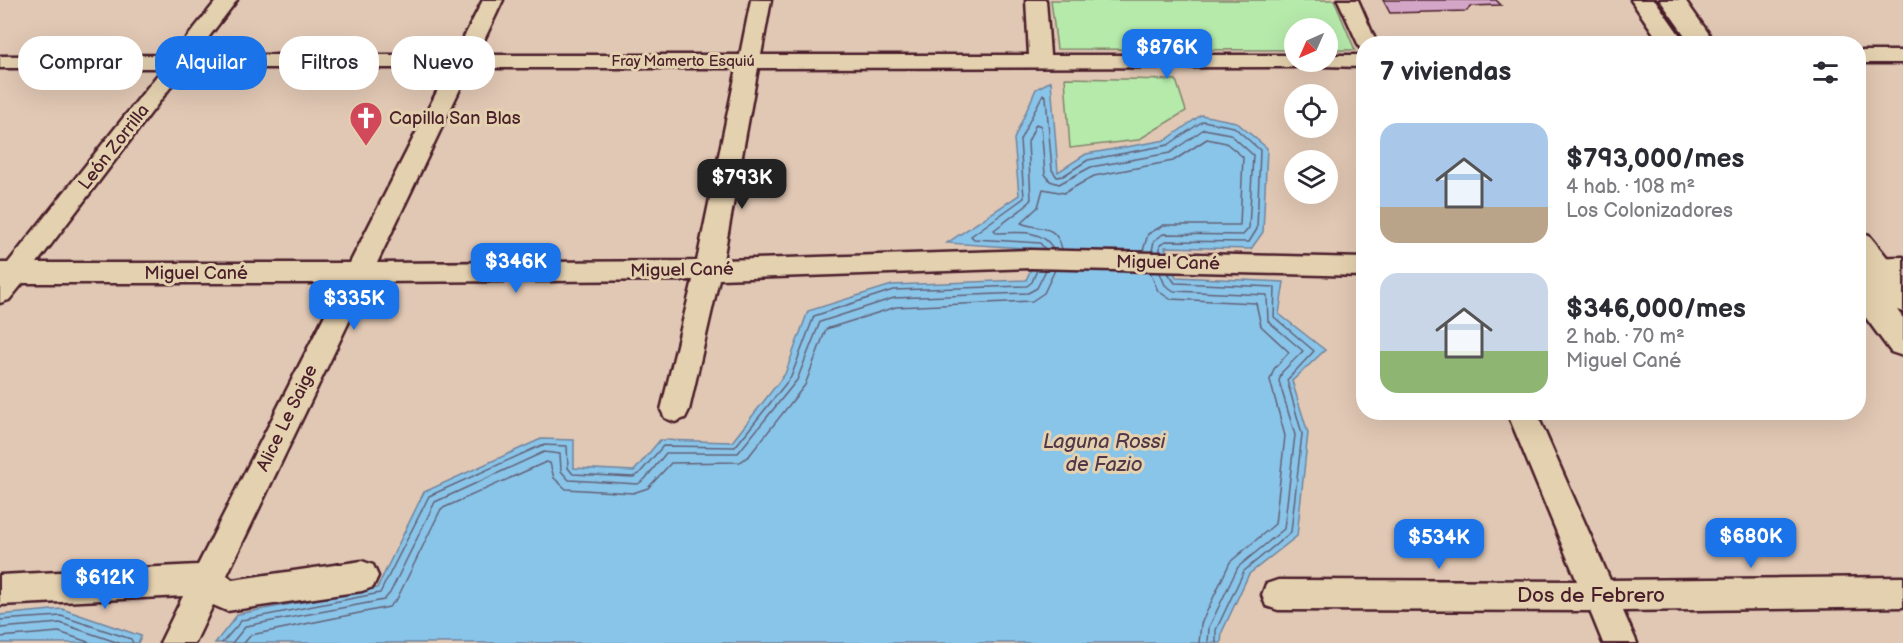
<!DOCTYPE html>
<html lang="es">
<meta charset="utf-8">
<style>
:root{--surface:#fff;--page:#f7f7f7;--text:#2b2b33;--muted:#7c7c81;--accent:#1a73e8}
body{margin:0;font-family:"Balsamiq Sans",sans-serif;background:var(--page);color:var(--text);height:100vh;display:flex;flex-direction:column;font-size:22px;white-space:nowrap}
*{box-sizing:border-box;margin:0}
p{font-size:20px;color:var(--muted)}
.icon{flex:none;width:33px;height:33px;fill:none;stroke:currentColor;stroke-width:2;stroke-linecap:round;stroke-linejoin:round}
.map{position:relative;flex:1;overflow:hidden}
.details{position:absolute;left:1356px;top:36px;width:510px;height:384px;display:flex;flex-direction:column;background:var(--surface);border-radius:24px;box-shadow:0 6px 24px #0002}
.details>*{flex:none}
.top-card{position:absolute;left:18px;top:36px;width:570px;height:54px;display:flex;gap:12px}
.needle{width:39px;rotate:225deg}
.fabs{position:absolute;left:1284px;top:18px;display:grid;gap:12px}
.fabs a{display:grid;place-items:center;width:54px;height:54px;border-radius:50%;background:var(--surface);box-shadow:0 6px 24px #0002;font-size:30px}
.price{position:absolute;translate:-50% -51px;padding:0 14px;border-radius:12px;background:var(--accent);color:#fff;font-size:20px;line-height:39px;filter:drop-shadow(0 2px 3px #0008)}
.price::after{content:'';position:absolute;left:50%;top:36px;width:18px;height:14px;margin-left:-9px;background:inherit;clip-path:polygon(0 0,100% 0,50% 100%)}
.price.selected{background:#222;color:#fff}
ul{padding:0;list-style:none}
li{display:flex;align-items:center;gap:18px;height:150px;padding:0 24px}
li span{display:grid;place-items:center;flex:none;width:168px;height:120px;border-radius:18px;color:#555}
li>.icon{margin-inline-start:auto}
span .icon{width:72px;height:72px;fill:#fffc;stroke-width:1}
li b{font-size:26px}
h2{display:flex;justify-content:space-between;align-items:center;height:72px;padding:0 24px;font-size:26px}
.chip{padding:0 21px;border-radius:24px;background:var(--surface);box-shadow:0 6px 24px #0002;font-size:21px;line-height:54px}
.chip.selected{background:var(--accent);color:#fff}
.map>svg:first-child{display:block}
.green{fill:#b6eaab;stroke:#80846b;stroke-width:1.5}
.water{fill:#89c5e9;stroke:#70839d;stroke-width:1.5}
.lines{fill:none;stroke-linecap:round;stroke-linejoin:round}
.shore{stroke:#636177;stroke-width:1.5}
.building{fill:#d3a5c7;stroke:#4a1f2b;stroke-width:1.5}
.minor-casing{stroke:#4a1f2b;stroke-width:5}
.major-casing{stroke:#4a1f2b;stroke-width:5}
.minor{fill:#e4d1af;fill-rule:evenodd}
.major{fill:#e4d1af;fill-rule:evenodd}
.labels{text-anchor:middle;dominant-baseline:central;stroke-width:6;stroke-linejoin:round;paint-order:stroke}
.far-street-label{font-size:15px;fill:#4a1f2b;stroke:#e4d1af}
.poi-label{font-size:18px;fill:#4a1f2b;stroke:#e4d1af;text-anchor:start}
.street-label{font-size:18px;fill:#4a1f2b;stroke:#e4d1af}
.water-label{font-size:20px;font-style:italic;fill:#533848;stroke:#e4d1af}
.near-street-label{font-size:21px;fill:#4a1f2b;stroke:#e4d1af}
</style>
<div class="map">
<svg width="1903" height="643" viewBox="0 0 1903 643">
<rect width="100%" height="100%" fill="#e1c8b4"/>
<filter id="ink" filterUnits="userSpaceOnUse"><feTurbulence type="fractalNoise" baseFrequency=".0167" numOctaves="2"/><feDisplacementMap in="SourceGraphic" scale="12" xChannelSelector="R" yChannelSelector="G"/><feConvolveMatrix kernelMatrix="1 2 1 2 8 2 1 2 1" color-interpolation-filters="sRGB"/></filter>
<g filter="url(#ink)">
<path class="green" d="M 1051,0 L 1334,0 L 1355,50 L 1328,50 L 1328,28 L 1294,28 L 1294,50 L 1057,49 Z
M 1065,78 L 1176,80 L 1186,111 L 1138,140 L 1070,148 Z"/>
<path class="water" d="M 1051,81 L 1058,172 L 1086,154 L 1166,140 L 1201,115 L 1236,122 L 1267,148 L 1263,232 L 1251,249 L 1165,247 L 1176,277 L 1284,282 L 1279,314 L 1325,350 L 1292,381 L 1308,433 L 1297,536 L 1249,574 L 1222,632 L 1221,643 L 215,643 L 238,614 L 377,588 L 424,492 L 541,439 L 574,440 L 574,468 L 634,471 L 660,440 L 732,442 L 785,374 L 808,311 L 892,285 L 1026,280 L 1040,249 L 947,243 L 1019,195 L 1014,139 L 1036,89 Z
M 62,609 L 141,636 L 138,643 L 0,643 L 0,615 Z"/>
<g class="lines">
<path class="shore" d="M 1045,249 L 1040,243 L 974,239 L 971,236 L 1024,198 L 1020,140 L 1043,94 L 1046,97 L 1052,170 L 1057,177 L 1063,176 L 1088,160 L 1168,145 L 1203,121 L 1234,127 L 1260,150 L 1257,229 L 1249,242 L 1166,241 L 1160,245 L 1160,252
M 1053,249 C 1043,228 1016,233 997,233 L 994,230 L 1026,206 L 1031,199 L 1028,142 L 1036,124 L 1041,126 L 1045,174 L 1050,181 L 1059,184 L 1091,167 L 1170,153 L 1204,129 L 1230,134 L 1253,155 L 1249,228 L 1243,235 L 1163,234 L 1154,241 L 1152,251
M 1062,249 C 1056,223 1041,231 1021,223 L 1038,207 L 1043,189 L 1064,193 L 1094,176 L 1173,161 L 1207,139 L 1226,143 L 1243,157 L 1240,225 L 1164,225 L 1148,234 L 1143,251
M 1150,272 L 1158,291 L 1170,299 L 1256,303 L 1261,326 L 1289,352 L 1274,369 L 1270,380 L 1285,436 L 1275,524 L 1230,562 L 1201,624 L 1199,643
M 1160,273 L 1165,285 L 1174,291 L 1267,295 L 1268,321 L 1303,351 L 1282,372 L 1279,381 L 1295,435 L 1284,529 L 1238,567 L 1209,627 L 1208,643
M 1168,273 L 1175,283 L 1275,287 L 1274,317 L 1314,351 L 1287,380 L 1302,434 L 1291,532 L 1244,571 L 1216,630 L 1216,643
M 0,620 L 61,616 L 131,639 L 133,643
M 0,628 L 60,623 L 119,643
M 0,637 L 59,632 L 91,643
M 222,643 L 242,620 L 380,593 L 429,496 L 542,445 L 567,446 L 568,468 L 573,474 L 633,477 L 639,474 L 663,446 L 735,447 L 791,377 L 814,316 L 893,290 L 1027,286 L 1032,282 L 1037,270
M 232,643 L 246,626 L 384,600 L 390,593 L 435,502 L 544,452 L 560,454 L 561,471 L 569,480 L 638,484 L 645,479 L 666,453 L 738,453 L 797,380 L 820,322 L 894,298 L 1028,293 L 1037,288 L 1046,270
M 244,643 L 251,635 L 389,607 L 397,599 L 441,509 L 546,462 L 550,463 L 554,478 L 566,489 L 633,493 L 648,488 L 671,463 L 740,462 L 749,456 L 805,385 L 826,329 L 896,307 L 1032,301 L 1044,293 L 1055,270"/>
</g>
<path class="building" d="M 1383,0 L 1496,0 L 1501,5 L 1470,6 L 1467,11 L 1390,13 Z"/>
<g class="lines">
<g class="minor-casing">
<path id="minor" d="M 217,0 L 237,0 L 195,55 L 455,55 L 483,0 L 503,0 L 477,55 L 740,55 L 751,0 L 771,0 L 761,55 L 1029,55 L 1026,0 L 1046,0 L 1050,55 L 1294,55 L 1294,62 L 1304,62 L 1302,66 L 1294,67 L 758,68 L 723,260 L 1031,250 L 1364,258 L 1364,276 L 1031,268 L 719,279 L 689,410 L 685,418 L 675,422 L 665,418 L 661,410 L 693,280 L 368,282 L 227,575 L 232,580 L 362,561 L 373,565 L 378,576 L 373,587 L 362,591 L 227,611 L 213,605 L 195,643 L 160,643 L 183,596 L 0,605 L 0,575 L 198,565 L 341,283 L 23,283 L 9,300 L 0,303 L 0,263 L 8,263 L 163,68 L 0,68 L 0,56 L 173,55 ZM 185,68 L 449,68 L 350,263 L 37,263 ZM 470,68 L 737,68 L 697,261 L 377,263 Z
M 1338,0 L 1358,0 L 1377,44 L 1364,44 L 1364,49 L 1360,48 Z
M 1858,51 L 1903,51 L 1903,63 L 1858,63 Z
M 1328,55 L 1364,55 L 1364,67 L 1320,66 L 1318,62 L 1328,62 Z
M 1903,257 L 1903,275 L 1858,276 L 1858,258 Z
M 1507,412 L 1536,412 L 1610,580 L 1903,577 L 1903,607 L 1623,611 L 1637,643 L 1603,643 L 1590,611 L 1278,610 L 1266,606 L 1262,595 L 1266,584 L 1278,580 L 1577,581 Z"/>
</g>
<g class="major-casing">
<path id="major" d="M 1631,0 L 1655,0 L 1686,44 L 1661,44 Z
M 1660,0 L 1685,0 L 1716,44 L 1691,44 Z
M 1858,232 L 1869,235 L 1903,277 L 1903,312 L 1897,310 L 1903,318 L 1903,356 L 1891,352 L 1858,307 L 1858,270 L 1863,272 L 1858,266 Z"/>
</g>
<use href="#minor" class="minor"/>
<use href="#major" class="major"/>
</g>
</g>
<defs>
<g id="church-pin" transform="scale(1.725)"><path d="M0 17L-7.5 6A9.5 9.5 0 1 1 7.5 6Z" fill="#d1495b" stroke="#e4d1af"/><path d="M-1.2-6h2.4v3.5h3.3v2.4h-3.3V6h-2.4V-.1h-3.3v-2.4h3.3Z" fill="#fff"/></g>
</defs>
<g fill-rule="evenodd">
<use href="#church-pin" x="366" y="118"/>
</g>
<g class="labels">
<g class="far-street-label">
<text x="683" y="61">Fray Mamerto Esquiú</text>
</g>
<g class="poi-label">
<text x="389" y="118">Capilla San Blas</text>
</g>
<g class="street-label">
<text transform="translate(114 147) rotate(-52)">León Zorrilla</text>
<text transform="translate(1168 263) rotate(1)">Miguel Cané</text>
<text transform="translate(682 270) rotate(-1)">Miguel Cané</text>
<text x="196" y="273">Miguel Cané</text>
<text transform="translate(287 418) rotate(-64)">Alice Le Saige</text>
</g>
<g class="water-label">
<text x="1104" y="442">Laguna Rossi<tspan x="1104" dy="23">de Fazio</tspan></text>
</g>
<g class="near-street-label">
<text x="1591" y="595">Dos de Febrero</text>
</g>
</g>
</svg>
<div class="fabs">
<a><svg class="needle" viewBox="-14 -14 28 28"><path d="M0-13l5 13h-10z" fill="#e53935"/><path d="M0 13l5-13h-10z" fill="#7c7c81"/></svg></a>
<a><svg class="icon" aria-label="locate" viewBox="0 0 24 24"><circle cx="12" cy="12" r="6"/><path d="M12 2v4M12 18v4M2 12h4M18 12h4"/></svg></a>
<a><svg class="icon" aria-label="layers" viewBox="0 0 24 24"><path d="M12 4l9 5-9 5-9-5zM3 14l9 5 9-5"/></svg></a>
</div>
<b class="price" style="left:1167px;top:80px">$876K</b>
<b class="price selected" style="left:742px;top:210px">$793K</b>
<b class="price" style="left:516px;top:294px">$346K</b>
<b class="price" style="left:354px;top:331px">$335K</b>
<b class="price" style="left:1751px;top:569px">$680K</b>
<b class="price" style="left:1439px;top:570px">$534K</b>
<b class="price" style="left:105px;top:610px">$612K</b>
<div class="top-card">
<a class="chip">Comprar</a>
<a class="chip selected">Alquilar</a>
<a class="chip">Filtros</a>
<a class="chip">Nuevo</a>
</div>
<section class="details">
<h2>7 viviendas<svg class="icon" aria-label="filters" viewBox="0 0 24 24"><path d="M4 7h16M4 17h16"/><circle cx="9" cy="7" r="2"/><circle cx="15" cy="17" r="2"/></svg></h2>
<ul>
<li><span style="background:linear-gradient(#a9c7e8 70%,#b9a48a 0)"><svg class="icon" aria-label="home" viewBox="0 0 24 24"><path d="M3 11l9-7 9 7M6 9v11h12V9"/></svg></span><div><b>$793,000/mes</b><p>4 hab. · 108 m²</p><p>Los Colonizadores</p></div></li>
<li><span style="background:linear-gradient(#c9d6e8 65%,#8fb573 0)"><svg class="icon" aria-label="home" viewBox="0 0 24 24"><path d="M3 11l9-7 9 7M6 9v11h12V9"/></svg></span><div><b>$346,000/mes</b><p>2 hab. · 70 m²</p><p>Miguel Cané</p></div></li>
</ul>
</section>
</div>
